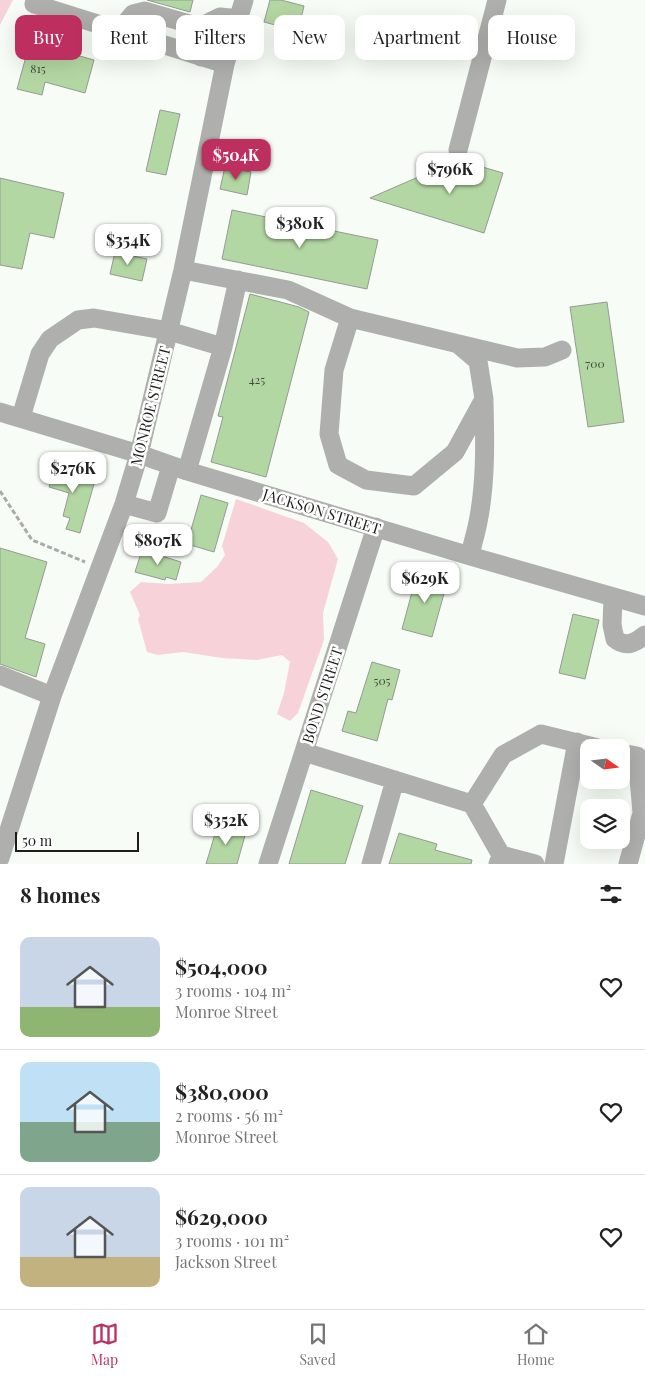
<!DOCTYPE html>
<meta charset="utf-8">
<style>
:root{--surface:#fff;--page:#f6f6f6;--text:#222;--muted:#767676;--line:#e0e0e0;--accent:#bd2f5f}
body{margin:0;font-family:"Playfair Display",serif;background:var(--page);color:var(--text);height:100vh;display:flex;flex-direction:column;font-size:19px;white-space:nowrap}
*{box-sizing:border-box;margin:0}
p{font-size:16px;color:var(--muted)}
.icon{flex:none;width:28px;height:28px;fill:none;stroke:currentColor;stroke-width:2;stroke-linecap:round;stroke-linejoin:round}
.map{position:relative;height:864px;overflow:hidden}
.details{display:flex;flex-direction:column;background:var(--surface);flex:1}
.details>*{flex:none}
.hud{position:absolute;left:15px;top:15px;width:615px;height:45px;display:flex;gap:10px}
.needle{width:32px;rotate:104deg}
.controls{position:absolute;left:580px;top:739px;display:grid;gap:10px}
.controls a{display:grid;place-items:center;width:50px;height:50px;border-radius:10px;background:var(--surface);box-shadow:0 5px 20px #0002;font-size:25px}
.scale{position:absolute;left:15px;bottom:12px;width:124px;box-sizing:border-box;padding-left:5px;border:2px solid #1d1e1c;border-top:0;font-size:14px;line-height:18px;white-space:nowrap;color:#1d1e1c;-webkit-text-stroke:4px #fff;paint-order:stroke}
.price{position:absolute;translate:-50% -42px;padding:0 11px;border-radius:10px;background:#fff;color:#222;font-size:16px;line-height:32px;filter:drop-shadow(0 1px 2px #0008)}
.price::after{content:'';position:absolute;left:50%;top:30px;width:15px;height:11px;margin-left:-8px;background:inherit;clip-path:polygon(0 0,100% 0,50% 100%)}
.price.on{background:var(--accent);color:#fff}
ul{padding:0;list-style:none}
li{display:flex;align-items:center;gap:15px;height:125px;padding:0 20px}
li+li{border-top:1px solid var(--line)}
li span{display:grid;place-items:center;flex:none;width:140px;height:100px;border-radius:10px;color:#555}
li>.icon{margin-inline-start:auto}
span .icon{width:60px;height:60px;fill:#fffc;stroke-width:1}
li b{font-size:21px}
h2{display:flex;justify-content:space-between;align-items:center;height:60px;padding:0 20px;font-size:21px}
.chip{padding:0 18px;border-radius:10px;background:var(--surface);box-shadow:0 5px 20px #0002;font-size:18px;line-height:45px}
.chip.on{background:var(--accent);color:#fff}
.tab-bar{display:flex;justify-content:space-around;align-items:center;height:70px;border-top:1px solid var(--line);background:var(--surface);font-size:14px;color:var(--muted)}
.tab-bar a{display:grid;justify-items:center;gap:2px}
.tab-bar .on{color:var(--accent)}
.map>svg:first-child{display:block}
.green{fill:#f8d2d9}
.building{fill:#b3d7a2;stroke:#969995}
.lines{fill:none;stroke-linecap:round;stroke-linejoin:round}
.path{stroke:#a8aba7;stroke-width:3;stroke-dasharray:5 2.5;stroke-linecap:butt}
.minor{stroke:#afb0ae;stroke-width:19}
.labels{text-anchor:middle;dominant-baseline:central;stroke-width:5;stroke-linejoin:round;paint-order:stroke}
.number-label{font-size:12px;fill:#424c3e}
.street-label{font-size:15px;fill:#1d1e1c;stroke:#fff}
</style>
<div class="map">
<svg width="645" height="864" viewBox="0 0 645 864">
<rect width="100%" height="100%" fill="#f8fcf7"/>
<path class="green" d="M 0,0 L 13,0 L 0,25 Z
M 236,499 L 304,523 L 328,542 L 338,559 L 323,613 L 324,640 L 298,713 L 290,721 L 277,714 L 284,693 L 290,662 L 282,655 L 257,660 L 222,658 L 183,652 L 158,655 L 147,652 L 138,619 L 140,615 L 130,592 L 141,582 L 169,584 L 201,582 L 217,567 L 225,555 L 222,546 Z"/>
<path class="building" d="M 147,0 L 193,0 L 190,12 Z
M 270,0 L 281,0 L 304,6 L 298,31 L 264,22 Z
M 30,42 L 94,60 L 85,93 L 45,82 L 42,95 L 17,89 Z
M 160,110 L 180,114 L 166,175 L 146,171 Z
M 455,161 L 462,161 L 503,173 L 484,233 L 370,198 Z
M 225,167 L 251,172 L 247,195 L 220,189 Z
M 0,178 L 64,193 L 54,238 L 30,233 L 22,269 L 0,265 Z
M 232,210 L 378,240 L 367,289 L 222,259 Z
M 115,252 L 147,259 L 142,281 L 110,274 Z
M 250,294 L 299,307 L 309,312 L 266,477 L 211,462 L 223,417 L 218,416 Z
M 607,302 L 624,422 L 588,427 L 570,307 Z
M 56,463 L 84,471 L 81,480 L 94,484 L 80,533 L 66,529 L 70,518 L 63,516 L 69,493 L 49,487 Z
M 201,495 L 228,503 L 214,552 L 187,544 Z
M 0,548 L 47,562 L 25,638 L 45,644 L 36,677 L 0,664 Z
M 142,550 L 181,562 L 176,580 L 166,577 L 165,580 L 135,572 Z
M 418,570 L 448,579 L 432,637 L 402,629 Z
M 573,614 L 599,620 L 585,679 L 559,673 Z
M 372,662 L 400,670 L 392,700 L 388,699 L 377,741 L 342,731 L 348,711 L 356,713 Z
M 311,790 L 363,806 L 345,864 L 289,864 Z
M 218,824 L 246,832 L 237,864 L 206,864 Z
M 399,833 L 437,844 L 435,850 L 472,860 L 471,864 L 389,864 Z"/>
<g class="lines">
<path class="path" d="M 0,491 L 32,540 L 85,562"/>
<path class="minor" d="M 34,4 L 225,64
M 200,27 L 220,17 L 239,19
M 119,31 L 133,14 L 145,11 L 200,27 L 206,34 L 201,57
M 458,150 L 497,0
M 183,270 L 288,290 L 350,318 L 517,358 L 545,357 L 562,350
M 350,318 L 334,370 L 329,434 L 338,465 L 366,480 L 414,486 L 455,452 L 484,399 L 478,361 L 458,344
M 0,412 L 139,454 L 187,471 L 470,556 L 645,606
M 21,417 L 40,354 L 50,339 L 78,320 L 94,318 L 169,331 L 223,347
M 187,471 L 223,347 L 238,280
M 124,504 L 157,513 L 171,466
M 470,556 C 472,545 476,533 478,522 C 486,482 485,441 484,401
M 613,597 L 612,625 L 615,639 C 626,648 635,643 645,635
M 0,675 L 52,696
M 304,752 L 472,804 L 501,855 L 498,864
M 621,753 L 637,756 L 642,813 L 628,864
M 472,804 L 503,755 L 541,734 L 598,748
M 501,855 L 535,864
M 0,858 L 52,696 L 124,504 L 139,454 L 183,270 L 225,64 L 244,0
M 268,864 L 376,527
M 371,864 L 395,780
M 554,864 L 577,742"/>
</g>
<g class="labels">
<g class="number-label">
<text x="38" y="68">815</text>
<text x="595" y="363">700</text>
<text x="257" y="379">425</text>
<text x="382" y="680">505</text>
</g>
<g class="street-label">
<text transform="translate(150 406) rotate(-76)">MONROE STREET</text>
<text transform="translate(322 511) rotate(17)">JACKSON STREET</text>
<text transform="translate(322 695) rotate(-72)">BOND STREET</text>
</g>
</g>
</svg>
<div class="controls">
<a><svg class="needle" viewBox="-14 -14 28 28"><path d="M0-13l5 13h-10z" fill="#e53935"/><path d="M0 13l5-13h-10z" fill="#767676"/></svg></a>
<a><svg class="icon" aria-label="layers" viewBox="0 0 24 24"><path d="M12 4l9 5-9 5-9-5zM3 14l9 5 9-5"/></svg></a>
</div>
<div class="scale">50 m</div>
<b class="price on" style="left:236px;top:181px">$504K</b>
<b class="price" style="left:450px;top:195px">$796K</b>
<b class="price" style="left:300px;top:249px">$380K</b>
<b class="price" style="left:128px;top:266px">$354K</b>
<b class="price" style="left:73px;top:494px">$276K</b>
<b class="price" style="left:158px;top:566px">$807K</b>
<b class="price" style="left:425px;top:604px">$629K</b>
<b class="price" style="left:226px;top:846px">$352K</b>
<div class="hud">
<a class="chip on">Buy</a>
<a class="chip">Rent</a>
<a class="chip">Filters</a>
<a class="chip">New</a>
<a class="chip">Apartment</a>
<a class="chip">House</a>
</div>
</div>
<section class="details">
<h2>8 homes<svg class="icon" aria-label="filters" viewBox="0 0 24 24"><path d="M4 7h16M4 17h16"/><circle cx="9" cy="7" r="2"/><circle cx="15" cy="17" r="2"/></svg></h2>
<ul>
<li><span style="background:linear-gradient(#c9d6e8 70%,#8fb573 0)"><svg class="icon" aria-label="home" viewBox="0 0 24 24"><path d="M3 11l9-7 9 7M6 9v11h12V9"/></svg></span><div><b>$504,000</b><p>3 rooms · 104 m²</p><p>Monroe Street</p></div><svg class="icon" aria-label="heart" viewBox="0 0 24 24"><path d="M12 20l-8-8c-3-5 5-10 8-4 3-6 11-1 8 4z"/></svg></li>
<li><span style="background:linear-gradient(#bfe0f5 60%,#7fa58c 0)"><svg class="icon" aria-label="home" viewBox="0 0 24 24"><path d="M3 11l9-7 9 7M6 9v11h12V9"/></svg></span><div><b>$380,000</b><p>2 rooms · 56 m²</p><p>Monroe Street</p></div><svg class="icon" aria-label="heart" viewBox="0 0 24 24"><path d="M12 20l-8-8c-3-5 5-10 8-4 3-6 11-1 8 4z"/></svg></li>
<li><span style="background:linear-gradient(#c9d6e8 70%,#c2b280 0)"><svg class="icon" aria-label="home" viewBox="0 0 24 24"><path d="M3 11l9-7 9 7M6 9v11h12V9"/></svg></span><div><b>$629,000</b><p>3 rooms · 101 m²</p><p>Jackson Street</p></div><svg class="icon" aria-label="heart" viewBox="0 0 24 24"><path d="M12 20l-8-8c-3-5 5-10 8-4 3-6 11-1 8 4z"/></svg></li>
</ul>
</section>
<nav class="tab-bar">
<a class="on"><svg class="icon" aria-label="map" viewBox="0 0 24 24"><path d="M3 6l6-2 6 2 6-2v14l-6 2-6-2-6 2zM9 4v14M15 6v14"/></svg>Map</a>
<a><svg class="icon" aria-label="saved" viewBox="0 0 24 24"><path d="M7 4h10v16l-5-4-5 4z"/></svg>Saved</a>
<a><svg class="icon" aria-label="home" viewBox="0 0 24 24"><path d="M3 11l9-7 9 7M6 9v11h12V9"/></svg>Home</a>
</nav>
